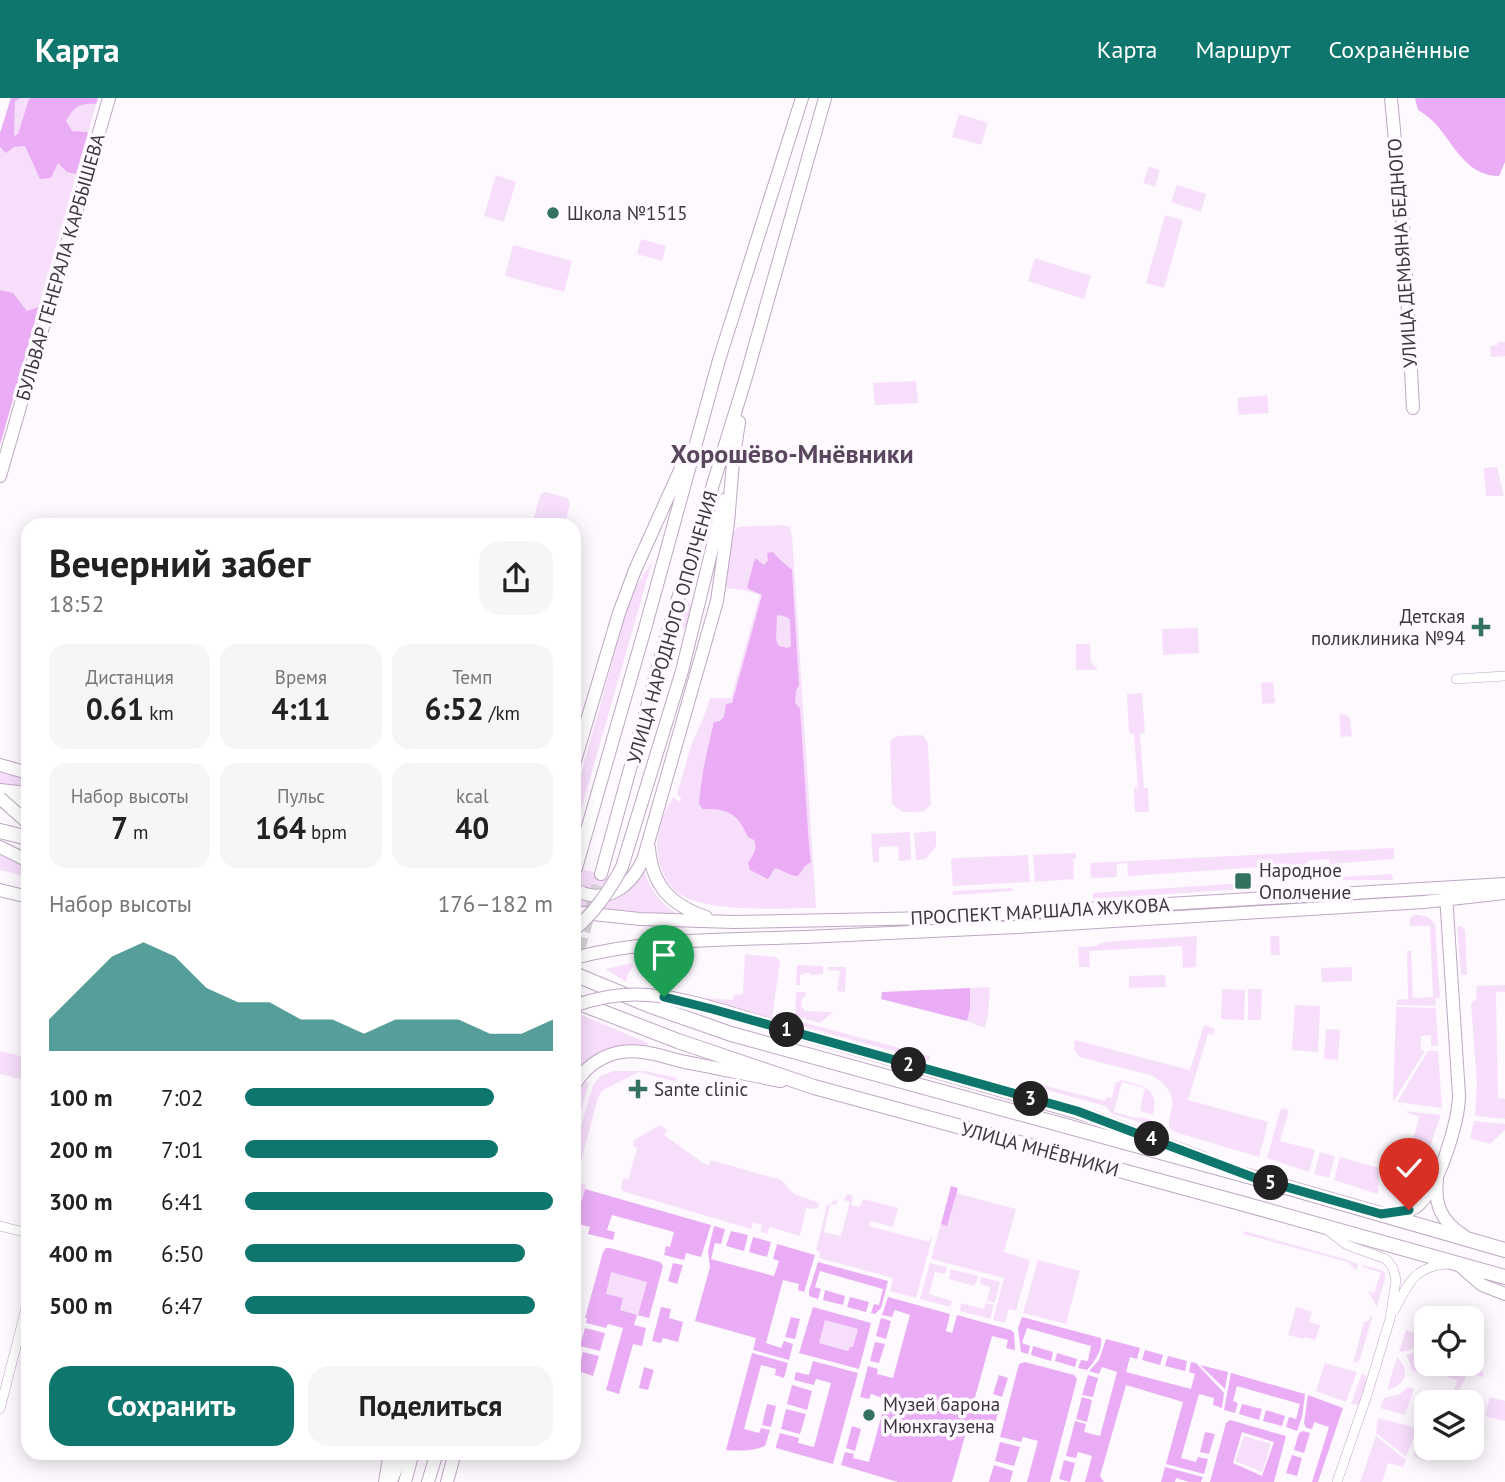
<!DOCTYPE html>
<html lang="ru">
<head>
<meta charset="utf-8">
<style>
  :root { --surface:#fff; --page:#f6f6f6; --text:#222; --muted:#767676; --accent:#0f766e }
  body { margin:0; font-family:"PT Sans",sans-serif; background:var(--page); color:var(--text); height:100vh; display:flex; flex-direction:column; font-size:26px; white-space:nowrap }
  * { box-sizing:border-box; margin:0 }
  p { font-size:23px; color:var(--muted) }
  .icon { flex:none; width:38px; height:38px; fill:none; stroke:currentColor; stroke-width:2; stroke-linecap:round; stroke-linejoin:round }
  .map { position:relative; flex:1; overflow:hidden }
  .sheet { position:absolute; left:21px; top:420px; width:560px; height:942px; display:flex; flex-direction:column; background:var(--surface); border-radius:21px; box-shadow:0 4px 18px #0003 }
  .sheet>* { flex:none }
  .tools { position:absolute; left:1414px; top:1208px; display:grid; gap:14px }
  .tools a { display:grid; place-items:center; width:70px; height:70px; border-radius:14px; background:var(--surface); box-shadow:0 4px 18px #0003; font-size:35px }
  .pin { position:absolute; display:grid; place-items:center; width:60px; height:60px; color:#fff; margin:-72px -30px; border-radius:50% 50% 50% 0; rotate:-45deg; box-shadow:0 0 7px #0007 }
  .pin .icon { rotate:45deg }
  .km { position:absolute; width:35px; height:35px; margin:-18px; border-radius:50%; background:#222; color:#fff; font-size:19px; line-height:35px; text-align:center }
  .round { display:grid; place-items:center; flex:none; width:74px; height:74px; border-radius:21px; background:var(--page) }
  .head { display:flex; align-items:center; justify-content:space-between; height:119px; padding:0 28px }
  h1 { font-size:38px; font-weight:600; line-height:52px }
  .stats { display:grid; grid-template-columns:repeat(3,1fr); gap:10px; height:119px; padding:7px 28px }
  .stats div { display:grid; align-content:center; border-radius:18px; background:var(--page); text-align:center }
  .stats b { font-size:30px; font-weight:600 }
  .stats small { font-size:19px; font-weight:400 }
  .stats p { font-size:19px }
  .chart { height:196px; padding:14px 28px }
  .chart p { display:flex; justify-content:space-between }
  .chart svg { width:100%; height:126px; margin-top:7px; fill:var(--accent); opacity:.7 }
  .primary-button { display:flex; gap:14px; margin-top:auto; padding:14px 28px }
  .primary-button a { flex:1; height:80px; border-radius:21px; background:var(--accent); color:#fff; font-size:28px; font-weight:600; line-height:80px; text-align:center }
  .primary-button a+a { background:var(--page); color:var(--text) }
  ul { padding:0 28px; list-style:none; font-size:23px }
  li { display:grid; grid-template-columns:112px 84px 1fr; align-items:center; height:52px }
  li i { height:18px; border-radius:9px; background:var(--accent) }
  header { display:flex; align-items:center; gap:42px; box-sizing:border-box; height:98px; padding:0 35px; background:var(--accent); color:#fff }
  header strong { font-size:33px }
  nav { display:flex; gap:38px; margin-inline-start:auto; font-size:24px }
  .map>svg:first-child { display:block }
</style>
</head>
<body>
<header>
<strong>Карта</strong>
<nav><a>Карта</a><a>Маршрут</a><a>Сохранённые</a></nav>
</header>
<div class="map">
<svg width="1505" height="1384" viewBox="0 0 1505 1384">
  <rect width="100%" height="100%" fill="#fef9ff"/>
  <path fill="#f7dffb" d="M11,0h87l-98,347v-312z
    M959,16l29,9 -7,22 -29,-8z
    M1149,68l11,4 -5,17 -12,-4z
    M496,77l20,7 -12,40 -20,-6z
    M1177,87l29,9 -5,18 -30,-10z
    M1165,117l18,5 -19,68 -18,-5z
    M641,141l25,7 -4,15 -25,-7z
    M513,147l59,16 -8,31 -59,-16z
    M1035,160l56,18 -7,23 -56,-18z
    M1498,244h7v14l-14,1 -1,-11 8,-1z
    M916,283l2,22 -43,2 -2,-22z
    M1267,297l2,18 -30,2 -2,-17z
    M1497,369l7,29h-18l-2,-28z
    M545,394l23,6 2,6 -5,21h-33l8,-30z
    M782,427l8,2 2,9 24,372c-37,0 -103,5 -135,-13 -17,-9 -24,-34 -24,-52 1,-10 5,-28 11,-37 1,-3 4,-5 5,-9l7,5 1,-4 -4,-4 15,-51 13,-29 5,-16h21l29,-103 -16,-5 -19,-2 8,-55 5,-6z
    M652,464l-78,273v-35l51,-185 11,-29z
    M685,500l6,7 -4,21 -10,6z
    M1198,530l1,25 -36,2 -1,-26z
    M1076,546h14l1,18 7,8h-22z
    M1273,584l2,21 -13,1 -1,-21z
    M1142,595l3,40 -5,1 4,54h4l1,24h-14l-1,-24h4l-4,-54 -5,-1 -2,-39z
    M1339,616l7,1 4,3 2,18 -11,1z
    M920,637l4,1 4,8 3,60 -7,7c-13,1 -24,4 -32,-8l-2,-63 7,-4z
    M0,674l28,8v9l-28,-4z
    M936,733v15l-10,13 -10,1 -2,-27z
    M910,734l1,28 -12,1 -1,-15 -19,1v15h-6l-2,-28z
    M1394,750v11l-64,5 -1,-5 -21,2 -1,3 -179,12 -1,-13 -10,1v13l-26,1 -1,-15z
    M1076,755v5l-3,1 1,20 -39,3 -2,-27z
    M0,756l28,14v9l-28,-7z
    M1028,757l2,27 -77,4 -2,-26 2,-2z
    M574,769l46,12 -23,14 -23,-9z
    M644,773c7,20 17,33 35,44l-105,-9v-8c31,11 54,1 70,-27z
    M1392,776l1,6h-50l-1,-3z
    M1244,785l1,6 -152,10v-6z
    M1012,790l1,3 -60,4v-4z
    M1415,817c9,0 16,2 20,10l5,73h-5l1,8 -40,-1 1,-5 11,-1 -1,-48h4l2,47 20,-1 -3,-71h-20v-8z
    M1461,828l4,4 2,45h-4l-2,-2 -4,-46z
    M1197,838l-1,31 -13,1 -1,-22 -93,5 1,16h-11l-1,-20 18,-1 7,-4z
    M1270,838h9l1,19h-9z
    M745,856l30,3 5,4 -8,58 -72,-21 33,2 1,-5 9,-1z
    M631,865l2,4 -5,7 -2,8 -21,-13z
    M797,867l26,1v8l-13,1v-2h-6l-1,2h-3v10h-4z
    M828,869h18l-1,25 -8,-1 3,-20 -12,-1z
    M1352,869v14l-30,1 -1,-14z
    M1165,877l1,12 -37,1v-12z
    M1505,887v7h-9l2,106 7,1v20l-30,-3 2,-33 -6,-79 6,-6 -1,-12z
    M990,889l-2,29 -3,12 -18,-7 3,-12v-21z
    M1222,891l23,1 -1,30 -23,-1z
    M1248,891h14l-1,31h-13z
    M796,894h9v5l-3,1 -1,10h3v3l29,1 -13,11 -25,-7z
    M1295,907l25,1 -2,46 -26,-2z
    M1396,909l40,1 2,38h-7v-11l-10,1v14l4,1 -32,51z
    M574,914l74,31 -1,2c-33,0 -51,3 -73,30z
    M794,922l136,36 -1,5 -135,-37z
    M1204,927l11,4 -2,6 -5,-1 -20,66 80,22 -9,35 -81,-24 -8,-4c-3,-9 1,-14 2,-23 3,-14 -10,-25 -22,-31l-71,-18 -5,-8 1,-9 115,30z
    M1326,931l14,1 -2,30 -14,-1z
    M0,953l28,7 -4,22 -24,-6z
    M1428,953h10l4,57 -45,-6z
    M614,973h31l32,7 -1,4 -37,-10 -36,18 -5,8 -20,74 -4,3v-24l19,-66 7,-9z
    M1121,982c22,6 39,7 32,35l-11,-3 -2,-4 5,-20 -23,-6 -8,30 22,6 4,-1 12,3 -2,5 -38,-11 -7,-8 -79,-22 1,-3 78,20 2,-4 5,1 3,-15z
    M585,984l4,1 -15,51v-32z
    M1281,1010l8,2 -9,31 35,9 -6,22 -42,-14z
    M1404,1013l37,4 -26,76 -6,5 -21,-5 5,-20 11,3 15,-57z
    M1474,1023l31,3v6l-15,14 -20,-6z
    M660,1027l7,5 -3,5 39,28 6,2 2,-5 70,20 13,14 23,8 2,4 -2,3 -11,-1 -6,28 -30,-9 -3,7 -7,-3 2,-6 -9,-3 -2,7 -129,-38 -1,-4 2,-8 6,-1 8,-30 -4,-2 1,-6z
    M1320,1054l15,4 -6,22 -15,-4z
    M1340,1059l39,11 -1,26 -44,-14z
    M574,1082l12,5 -12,42z
    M956,1095l60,16 -12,43 26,8 -14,51 -7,-2 -4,14 -12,-3 11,-42 -73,-19 10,-35 6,1z
    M847,1096l6,2 -2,9 9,2 3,-8 35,9 -5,19 -23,-6 -1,5 60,16 2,-5 1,1 -16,60 -26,-7 3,-13 -74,-20 1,-6 -4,-2 11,-45 11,-6 -2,6 -6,-1 -6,28 17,4 9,-34 -6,-2z
    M1244,1133l100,28 14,5 -2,6 -8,-8 -105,-28z
    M1038,1162l42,11 -14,53 -43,-11z
    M930,1165l17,4 -2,7 -10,-2 -6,22 23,7 -2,6 -30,-8z
    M1363,1167l18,5 4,3v6l-8,28 -9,-16 6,2 7,-20 -19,-6z
    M951,1171l27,7 -2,7h-1l-1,3 -25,-7z
    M611,1174l36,9 -9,34 -18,-5 -15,-16z
    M981,1179l19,5 -5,21 -8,-2 3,-14 -10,-3z
    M961,1205l23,6 2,-6 8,2 -4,14 -30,-8z
    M1296,1209l16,5 -3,10 11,3 -5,15 -10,-3 -1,2 -16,-4z
    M1370,1217l2,3 -12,41 -3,3 -4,1 11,-41 5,-2z
    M825,1221l34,10 -6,19 -4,3 -31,-8z
    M1406,1232l20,7v6l-19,8 -8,1z
    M1421,1251l4,2 -6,22 -7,-3 -3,-9 -3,-5z
    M1472,1253l3,1 9,25 -16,-4 -15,29h-2l6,-22 -10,-3 4,-14h11l-1,4 9,2 3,-10z
    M1397,1259c14,14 9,29 -10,33z
    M1325,1265l32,9 -11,30 -30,-11z
    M1362,1275l4,3 1,5 -7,21 -2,3 -7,-1z
    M1408,1289l6,2 -9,26 -25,-7 4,-10 16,-4z
    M1490,1299l15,4v20l-20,-5z
    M1378,1320l39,10 -11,29 -30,-24z
    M1422,1334l4,1v14h4l-5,14 -12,-5z
    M1244,1338l27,8 -9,28 -27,-11z
    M1376,1338l30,24 -3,7 -15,-4 -6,19h-22z"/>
  <path fill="#eaadf5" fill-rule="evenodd" d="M11,0h10l-6,3 -1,35 4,-2 11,-35 2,-1h67l-2,6c-17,-1 -22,3 -30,17l6,10 16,1 -12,42 -9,-2 -9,-9 -7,15 -11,1 -15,-33 -11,1 -8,6 -6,-6v-14z
    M1415,0h90v64l-6,14c-28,0 -41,-23 -56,-43 -7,-10 -15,-17 -25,-23z
    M0,192l13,3 14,18 12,-4 -39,138z
    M773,454l4,5 15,13 7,115 -3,6 -1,12 5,5 9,138 2,16 -6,4 -7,10c-9,0 -15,-6 -23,-8l-7,11 -18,-9 -2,-7c5,-8 10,-14 6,-23l-6,-3c-10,-23 -20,-29 -45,-28l-4,-5c2,-27 8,-54 15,-82l6,-1 4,-4 2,-13 6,-1 30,-108 -15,-7 8,-30 9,7 4,-5 -1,-7zM777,517l7,1 6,3 1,27 -3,2 -9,-2 -3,-6z
    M970,890v21l-3,12 -86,-22 1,-7z
    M951,1088l7,2 -11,38 -6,-2z
    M585,1091l126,36 -10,32 -15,-4 -2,7 -20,-5 2,-9 4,1 4,-15 -62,-17 -5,15 8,2 -2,8 -25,-6 2,-7 -15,-4z
    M714,1128l11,3 -4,15 -6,-1 -4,16 63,17 5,-15 -6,-2 4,-15 38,11 -11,37 -6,-2 1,-6 -16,-4 -17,63 15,5 3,-7 9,3 -4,16 -36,-10 3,-12 -61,-17 15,-54 -2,-16z
    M731,1133l17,4 -4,16 -18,-5z
    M753,1139l18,5 -4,15 -18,-5z
    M606,1150h4l50,14 3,4 -14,52 -12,-3 -3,10 12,3 -4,18 -9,-2 -14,50 -13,-4 17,-62 -15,-4 -2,4 -20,-5 1,-5h-2l18,-66zM611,1174l36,10 -9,33 -18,-5 3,-12 -17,-4z
    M818,1164l70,19 -7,27 -6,6 -4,-1 3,-9 5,1 4,-16 -63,-18 -5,16 6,2 -3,10 -9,-3v-5z
    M673,1165l10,2 -6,19 -9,-3z
    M825,1192l20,6 -2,9 -20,-5z
    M850,1199l19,5 -3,10 -19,-5z
    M888,1199l62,17 -4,17 6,2 5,-18 54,15 3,3 1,17 -9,-2 2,-8 -16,-4 -18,65 16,5 2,-7 9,2 -9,34 -9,-2 2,-7 -16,-4 -17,60h-54l-57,-17 4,-13 9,2 -1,4 16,4 17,-63 -15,-5 -2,5 -9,-2 8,-31 10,3 -1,5 16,4 17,-63 -15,-5 -3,7 -10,-2z
    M661,1209l10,2 -2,9 14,4 -5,20 -15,-4 -2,5 -9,-2z
    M813,1209l58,16 -12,46 -60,-16zM825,1222l33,9 -5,18h-3l-2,4 -29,-8z
    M791,1219l9,2 -5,20 -10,-2z
    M1022,1219l79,21c2,12 -6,23 -14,32l-9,-2 3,-8 7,1 3,-15 -64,-18 -5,15 8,3 -2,8 -7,-2 -3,-24z
    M881,1220l10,3 -5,18 -10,-3z
    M585,1230l20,5 -5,18 -20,-5z
    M1106,1241l34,9 -3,11 -7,-2 -4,15 65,17 4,-15 -6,-2 2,-10 5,1 28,30 -2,15 -9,-3 1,-7 -15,-4 -18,64 15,4 2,-5 10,2 -4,15 -38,-10 17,-62 -57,-17 -26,91 4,6h-19l7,-26 -14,-4 -2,6 -10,-2 9,-35 11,3 -2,8 16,4 17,-64 -15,-5 -3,7 -10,-3 10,-11z
    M875,1244l10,2 -6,19 -9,-2z
    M1033,1248l20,6 -2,9 -20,-6z
    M1145,1252l18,5 -3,10 -18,-5z
    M583,1254l16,4 -6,20 -15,-5z
    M752,1255l36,10 -4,15 -9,-3 1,-6 -15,-4 -17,64 15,4 2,-5 9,2 -5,16c-12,5 -26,5 -39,4z
    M1057,1255l20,6 -2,8 -20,-6z
    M1168,1258l19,5 -2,10 -20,-5z
    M813,1263l45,12 -25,91 -57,-16v-2l4,-13 19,5 -1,5 16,4 17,-64 -15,-4 -2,6 -20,-5 2,-8 13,3z
    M1025,1264l49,13 3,4 -27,103h-23l11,-41 -15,-4 -2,5 -21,-5 19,-73z
    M1200,1267l28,7 -3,17z
    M644,1269l10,3 -6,20 -9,-2z
    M1231,1275l74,21 -3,23 -5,14 -11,-4 3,-10 7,2 4,-15 -63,-18 -4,15 5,2 -3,10 -11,-3z
    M999,1277l9,3 -6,19 -9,-3z
    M1088,1277l10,3 -5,19 -11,-2z
    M792,1287l20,6 -5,19 -20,-6z
    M1308,1297l35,13 -25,74h-6l17,-55 -15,-5 -2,7 -6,-1 -2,-5z
    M1082,1299l10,3 -5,22 -11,-3z
    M767,1306l9,2 -5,21 -9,-2z
    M1242,1306l20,5 -3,11 -20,-6z
    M786,1311l20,5 -6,20 -19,-5z
    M1266,1312l19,6 -3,10 -19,-5z
    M1230,1322l56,16 -12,46h-64l16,-59zM1242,1334l32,10 -12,34 -29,-13z
    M852,1328l9,3 -6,22 -9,-3z
    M1303,1333l7,2 -6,20 -10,-3 5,-17z
    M1205,1334l10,2 -6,20 -9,-2z
    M1000,1344l20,5 -6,19 -19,-5z
    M1292,1357l10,3 -5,18 -11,-3z
    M1064,1362l11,3 -5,19 -11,-3z
    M994,1367l19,6 -3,11h-21z
    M1165,1369l38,10 -2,5h-12l-13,-4 -1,4h-14z"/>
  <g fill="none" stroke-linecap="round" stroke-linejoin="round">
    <path stroke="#d8d2d9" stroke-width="12" stroke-dasharray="12 6" stroke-linecap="butt" d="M574,868l27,-92"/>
    <defs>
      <path id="street" d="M1456,581l49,-3
        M0,1128l28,7
        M1326,1131l21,16 39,14 7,9 3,12 -6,39 -23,76 -30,87
        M1394,1213c14,-26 19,-45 54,-47
        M0,1311l28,-109"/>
      <path id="secondary" d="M1391,0l13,139 9,171
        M0,378l109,-378
        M682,573l42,-171
        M574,666l45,-151 16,-43 51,-113
        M0,667l28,8
        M0,692l28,3
        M0,749l28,14
        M649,750c3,38 22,57 57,69
        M576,770l70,-243 73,-265 83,-262
        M601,776l67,-243 78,-254 79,-279
        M574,791c32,18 58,-3 70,-32l73,-256 11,-78 5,-61 6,-40
        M0,792l28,7
        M574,814l66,7 94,3 199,-4 572,-34
        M805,839l212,-10 407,-25 81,-9
        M574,988c9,-16 24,-28 42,-33 23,-6 47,4 69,9 32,6 64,13 96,19
        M985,988l108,31 110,41
        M1437,1082c-3,25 5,42 26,55
        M1384,1116c11,0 23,-1 32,-7 22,-16 43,-86 43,-112l-13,-200
        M1459,1167l23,20 23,9
        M385,1384l5,-30
        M391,1384l11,-30
        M405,1384l8,-30
        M428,1384l9,-30
        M447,1384l8,-30"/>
      <path id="primary" d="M0,702l28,7
        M0,733l28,7
        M574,876l77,32 80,28 524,144 250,72
        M574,903l104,40 136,46 430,117 261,73"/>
    </defs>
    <use href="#street" stroke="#bea7c3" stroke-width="10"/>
    <use href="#secondary" stroke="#bea7c3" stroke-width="14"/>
    <use href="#primary" stroke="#bea7c3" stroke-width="16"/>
    <use href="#street" stroke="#fff" stroke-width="9"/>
    <use href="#secondary" stroke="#fff" stroke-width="12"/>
    <use href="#primary" stroke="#fff" stroke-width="14"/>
    <defs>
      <path id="secondary-bridge" d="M0,700l28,25
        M574,832c21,-18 35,-38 48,-63l60,-196
        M574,860c75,-20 154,-18 231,-21
        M574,908c24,-9 48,-13 74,-11 42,3 84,19 125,31 70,20 141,40 212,60"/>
    </defs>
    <use href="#secondary-bridge" stroke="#bea7c3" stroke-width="14" stroke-linecap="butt"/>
    <use href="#secondary-bridge" stroke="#fff" stroke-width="12"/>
  </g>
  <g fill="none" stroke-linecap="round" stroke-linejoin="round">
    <defs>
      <path id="route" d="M664,899l48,12 365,102 178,67 126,36 28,-4"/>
    </defs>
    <use href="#route" stroke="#fff" stroke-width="14"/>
    <use href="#route" stroke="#0f766e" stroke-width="9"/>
  </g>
  <g fill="#33725f" stroke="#fef9ff" stroke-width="2.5">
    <circle cx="553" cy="115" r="7"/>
    <path d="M1477.5 518.5h7v7h7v7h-7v7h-7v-7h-7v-7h7z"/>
    <rect x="1234" y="774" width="18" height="18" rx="3.5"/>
    <path d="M634.5 980.5h7v7h7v7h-7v7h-7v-7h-7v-7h7z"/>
    <circle cx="869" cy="1317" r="7"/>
  </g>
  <g text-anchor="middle" stroke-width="7" stroke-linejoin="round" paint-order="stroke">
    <g font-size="19" fill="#3e3540" stroke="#fef9ff" text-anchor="start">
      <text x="567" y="122">Школа №1515</text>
      <text x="1465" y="525" text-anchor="end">Детская<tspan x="1465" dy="22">поликлиника №94</tspan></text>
      <text x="1259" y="779">Народное<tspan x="1259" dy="22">Ополчение</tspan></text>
      <text x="654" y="998">Sante clinic</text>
      <text x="883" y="1313">Музей барона<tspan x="883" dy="22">Мюнхгаузена</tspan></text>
    </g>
    <g font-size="19" fill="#3e3540" stroke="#fef9ff">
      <text transform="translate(1402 155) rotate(-94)" y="7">УЛИЦА ДЕМЬЯНА БЕДНОГО</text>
      <text transform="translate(60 169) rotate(-74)" y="7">БУЛЬВАР ГЕНЕРАЛА КАРБЫШЕВА</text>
      <text transform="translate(672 529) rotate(-74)" y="7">УЛИЦА НАРОДНОГО ОПОЛЧЕНИЯ</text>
      <text transform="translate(1040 813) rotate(-3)" y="7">ПРОСПЕКТ МАРШАЛА ЖУКОВА</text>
      <text transform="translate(1040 1051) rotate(15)" y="7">УЛИЦА МНЁВНИКИ</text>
    </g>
    <g font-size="26" font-weight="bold" fill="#5a465e" stroke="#fef9ff">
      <text x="792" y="365">Хорошёво-Мнёвники</text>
    </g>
  </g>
</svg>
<div class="tools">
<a><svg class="icon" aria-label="locate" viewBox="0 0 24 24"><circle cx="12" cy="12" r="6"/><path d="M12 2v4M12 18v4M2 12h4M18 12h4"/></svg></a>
<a><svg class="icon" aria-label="layers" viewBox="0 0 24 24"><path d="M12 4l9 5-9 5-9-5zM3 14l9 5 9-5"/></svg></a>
</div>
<div class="pin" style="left:664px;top:899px;background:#1e9e55"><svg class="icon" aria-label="arrive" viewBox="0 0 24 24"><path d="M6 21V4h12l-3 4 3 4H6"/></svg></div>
<div class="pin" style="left:1409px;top:1112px;background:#d93025"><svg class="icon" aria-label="check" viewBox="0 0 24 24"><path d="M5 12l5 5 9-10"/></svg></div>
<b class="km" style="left:787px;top:932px">1</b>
<b class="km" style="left:909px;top:967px">2</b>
<b class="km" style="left:1031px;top:1001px">3</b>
<b class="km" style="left:1152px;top:1041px">4</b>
<b class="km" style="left:1271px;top:1085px">5</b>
<section class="sheet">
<div class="head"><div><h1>Вечерний забег</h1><p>18:52</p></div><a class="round"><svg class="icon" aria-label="share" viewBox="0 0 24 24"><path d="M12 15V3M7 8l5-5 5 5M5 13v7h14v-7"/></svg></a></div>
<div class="stats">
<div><p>Дистанция</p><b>0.61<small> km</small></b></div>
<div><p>Время</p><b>4:11</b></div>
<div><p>Темп</p><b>6:52<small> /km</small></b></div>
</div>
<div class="stats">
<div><p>Набор высоты</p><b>7<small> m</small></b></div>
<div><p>Пульс</p><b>164<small> bpm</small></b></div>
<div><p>kcal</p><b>40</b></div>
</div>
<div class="chart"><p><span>Набор высоты</span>176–182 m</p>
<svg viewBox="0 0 160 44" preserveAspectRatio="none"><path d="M0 44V33L10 22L20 11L30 6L40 11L50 22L60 27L70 27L80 33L90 33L100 38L110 33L120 33L130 33L140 38L150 38L160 33V44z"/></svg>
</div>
<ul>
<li><b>100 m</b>7:02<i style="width:81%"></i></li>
<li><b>200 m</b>7:01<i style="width:82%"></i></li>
<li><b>300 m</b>6:41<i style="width:100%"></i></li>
<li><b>400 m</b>6:50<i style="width:91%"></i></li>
<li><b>500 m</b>6:47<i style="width:94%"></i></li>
</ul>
<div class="primary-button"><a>Сохранить</a><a>Поделиться</a></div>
</section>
</div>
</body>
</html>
